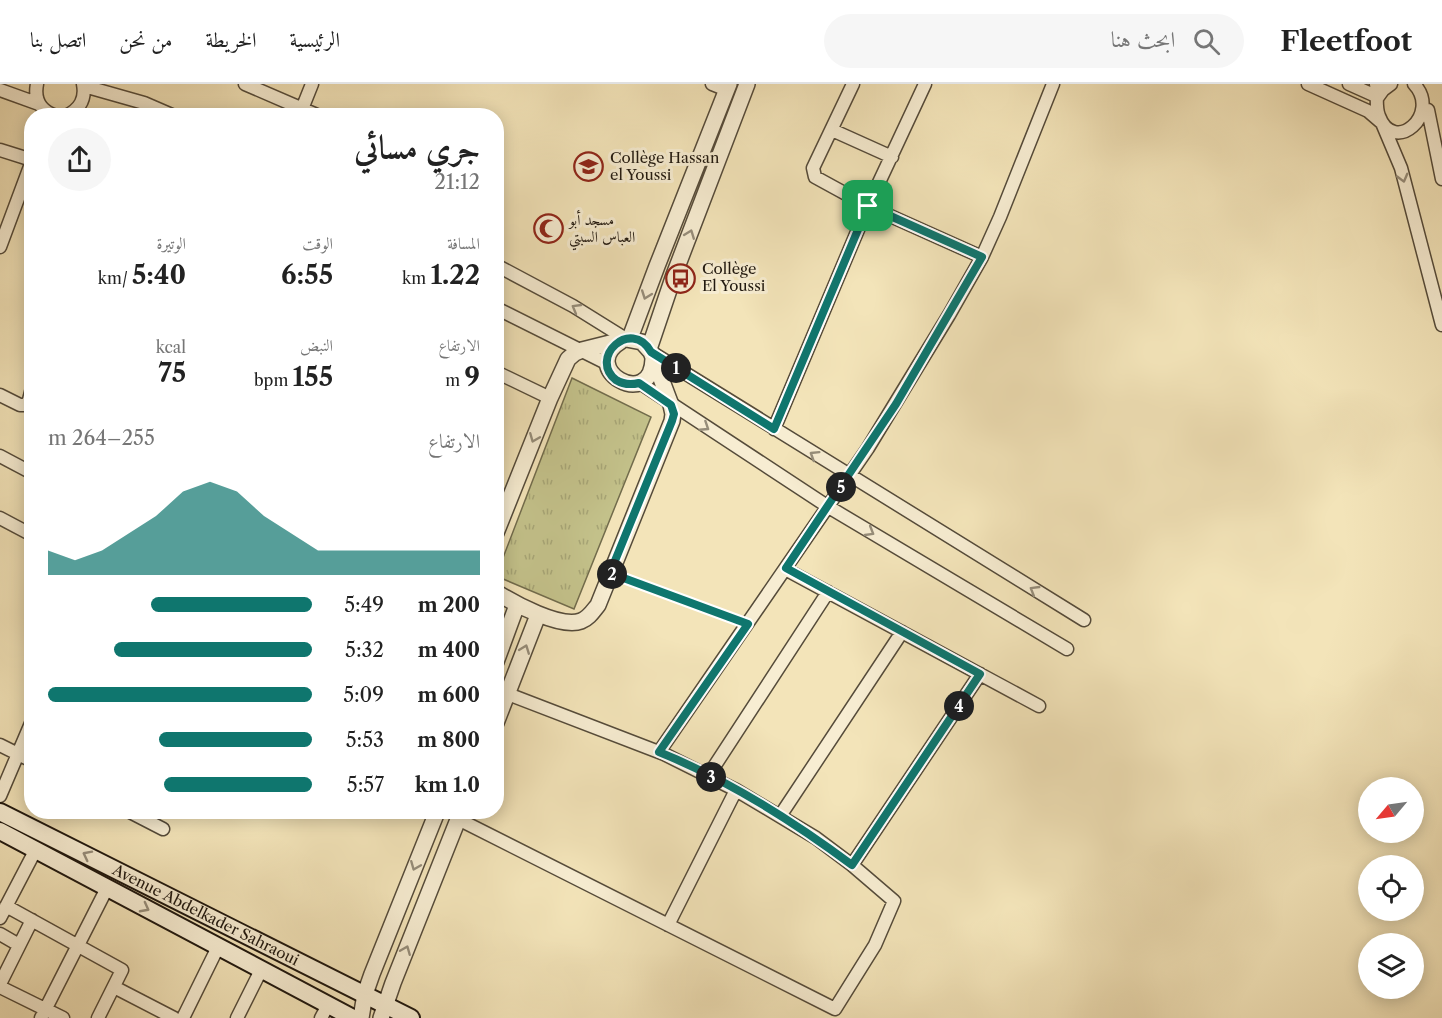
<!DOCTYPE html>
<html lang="ar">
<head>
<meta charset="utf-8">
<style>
  :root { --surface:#fff; --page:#f6f6f6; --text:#222; --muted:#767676; --line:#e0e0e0; --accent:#0f766e }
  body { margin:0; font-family:"Libre Caslon Text",Amiri,serif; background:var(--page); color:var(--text); direction:rtl; height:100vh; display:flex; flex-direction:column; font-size:22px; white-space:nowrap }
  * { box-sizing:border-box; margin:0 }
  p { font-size:20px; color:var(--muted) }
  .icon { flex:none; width:33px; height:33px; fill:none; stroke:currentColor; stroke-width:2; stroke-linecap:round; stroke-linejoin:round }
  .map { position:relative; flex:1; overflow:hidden; direction:ltr }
  .side { position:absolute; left:24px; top:24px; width:480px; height:711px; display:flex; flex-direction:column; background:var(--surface); border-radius:24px; box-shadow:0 3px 15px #0003; direction:rtl }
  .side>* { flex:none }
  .needle { width:39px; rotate:241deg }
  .tools { position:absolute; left:1358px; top:693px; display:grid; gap:12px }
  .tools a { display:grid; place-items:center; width:66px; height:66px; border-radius:50%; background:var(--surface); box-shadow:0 3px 15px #0003; font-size:30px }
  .pin { position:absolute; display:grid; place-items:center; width:51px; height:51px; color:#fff; margin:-26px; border-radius:12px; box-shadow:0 3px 9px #0006 }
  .km { position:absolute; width:30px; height:30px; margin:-15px; border-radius:50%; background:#222; color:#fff; font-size:16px; line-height:30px; text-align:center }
  .round { display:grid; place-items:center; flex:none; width:63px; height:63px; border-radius:32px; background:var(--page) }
  .overview { display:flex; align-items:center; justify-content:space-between; height:102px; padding:0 24px }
  h1 { font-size:33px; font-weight:700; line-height:45px }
  .metrics { display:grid; grid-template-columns:repeat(3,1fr); gap:9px; height:102px; padding:6px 24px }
  .metrics div { display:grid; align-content:center }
  .metrics b { font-size:26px; font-weight:700 }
  .metrics small { font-size:16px; font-weight:400 }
  .metrics p { font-size:16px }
  .chart { height:168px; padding:12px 24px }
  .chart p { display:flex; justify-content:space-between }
  .chart svg { width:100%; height:108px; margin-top:6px; fill:var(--accent); opacity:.7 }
  ul { padding:0 24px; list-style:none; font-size:20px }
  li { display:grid; grid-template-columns:96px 72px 1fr; align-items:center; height:45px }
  li i { height:15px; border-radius:8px; background:var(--accent) }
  header { display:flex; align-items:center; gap:36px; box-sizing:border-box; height:84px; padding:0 30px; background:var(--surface); border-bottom:2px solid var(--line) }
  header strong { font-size:28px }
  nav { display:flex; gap:33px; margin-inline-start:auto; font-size:21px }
  .search { width:420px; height:54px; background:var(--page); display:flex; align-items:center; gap:15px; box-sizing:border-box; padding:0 21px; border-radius:33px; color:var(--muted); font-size:22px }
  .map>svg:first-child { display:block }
</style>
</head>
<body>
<header>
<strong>Fleetfoot</strong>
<div class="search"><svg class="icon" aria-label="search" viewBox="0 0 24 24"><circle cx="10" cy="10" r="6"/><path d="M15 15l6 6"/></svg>ابحث هنا</div>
<nav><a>الرئيسية</a><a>الخريطة</a><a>من نحن</a><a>اتصل بنا</a></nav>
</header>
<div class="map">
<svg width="1442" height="934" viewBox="0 0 1442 934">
  <defs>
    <pattern id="grass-tufts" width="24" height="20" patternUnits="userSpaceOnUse" patternTransform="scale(1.5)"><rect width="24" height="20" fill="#c3c18a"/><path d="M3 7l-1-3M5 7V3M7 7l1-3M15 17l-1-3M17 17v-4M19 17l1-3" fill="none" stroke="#a7a576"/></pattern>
  </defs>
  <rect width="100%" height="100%" fill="#f3e4b9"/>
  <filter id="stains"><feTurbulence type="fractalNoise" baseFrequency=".00333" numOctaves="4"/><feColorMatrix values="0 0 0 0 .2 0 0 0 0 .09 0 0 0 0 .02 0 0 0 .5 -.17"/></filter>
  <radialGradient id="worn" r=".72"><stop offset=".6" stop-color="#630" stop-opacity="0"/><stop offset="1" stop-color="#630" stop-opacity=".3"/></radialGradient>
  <path fill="url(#grass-tufts)" stroke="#726c4c" stroke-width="1.5" d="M572,294l79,39 -77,192 -78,-33z"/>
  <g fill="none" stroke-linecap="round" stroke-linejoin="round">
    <defs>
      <path id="minor" d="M37,0c-3,15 3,27 19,32
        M245,0l74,32
        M712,0l15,6
        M853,0l-40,84 2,9 53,29 114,51
        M1308,0l60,27 14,12 19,45 41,157
        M1349,0l29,13
        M1376,0c2,11 -1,23 3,32 15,40 63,-2 35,-32
        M84,2l60,17 30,13
        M0,6l39,14
        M1378,13l5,-7 8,-6
        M1428,26l14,69
        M300,30l12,-30
        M66,32c14,-7 20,-17 17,-32
        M832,46l60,27
        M0,66l32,10
        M0,163l32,-86
        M496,181l77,41 53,33
        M496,224l112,56
        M651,268l433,268
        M496,288l54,26
        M640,299l187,123 240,143
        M0,311l20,10h6l3,-5 3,-12
        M774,345l94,-223 57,-122
        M0,372l32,17
        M0,434l32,17
        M785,485l254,137
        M0,661l32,16
        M659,668l209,-304 81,-133 33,-58 18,-40 53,-133
        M708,692l120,-184
        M0,712l32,-75
        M130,728l33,17
        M780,732l122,-184
        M458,735l377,190 40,-64 19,-44 -42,-36 -36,-27 -80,-48 -72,-36 -156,-60
        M852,781l128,-191
        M6,822l116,64 -24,48
        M0,834l35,-67
        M668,841l68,-135
        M0,850l19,11
        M0,900l32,-64
        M0,903l63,31
        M114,903l60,31
        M41,934l66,-130
        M183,934l35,-71
        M237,934l24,-48
        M321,934l7,-13"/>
      <path id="tertiary" d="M630,254l27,-72 72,-182
        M621,257c-44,27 30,71 32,18
        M649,265l25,-74 73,-191
        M496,449l54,-135 18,-39 7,-6 7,-3 44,-11 16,3 9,10 20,53 2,9 -1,7 -74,184c-5,6 -9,13 -17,16 -20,8 -68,-18 -85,-29
        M496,578l21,-57
        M496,639l42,-108
        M361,934l4,-24 7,-20 65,-162
        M381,934l12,-35 68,-171"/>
      <g id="secondary">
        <path id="s1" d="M0,728l411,206"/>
        <path d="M0,747l353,187"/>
      </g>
    </defs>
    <use href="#minor" stroke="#554b3a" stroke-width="15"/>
    <use href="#tertiary" stroke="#554b3a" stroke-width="18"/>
    <use href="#secondary" stroke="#20180f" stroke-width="20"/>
    <path stroke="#20180f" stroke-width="2" stroke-dasharray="4.5 3" stroke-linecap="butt" d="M624,494l113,42"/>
    <use href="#minor" stroke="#f7edd2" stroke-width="12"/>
    <use href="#tertiary" stroke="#f7edd2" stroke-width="15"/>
    <use href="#secondary" stroke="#f7edd2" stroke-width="16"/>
  </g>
  <defs><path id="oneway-chevron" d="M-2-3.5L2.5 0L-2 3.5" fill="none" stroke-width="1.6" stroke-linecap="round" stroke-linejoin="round" transform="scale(1.5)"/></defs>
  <g stroke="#968d7a">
    <use href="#oneway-chevron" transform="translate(1403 94) rotate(75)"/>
    <use href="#oneway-chevron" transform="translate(690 150) rotate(-69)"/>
    <use href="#oneway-chevron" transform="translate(646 211) rotate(110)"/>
    <use href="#oneway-chevron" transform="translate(576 224) rotate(-150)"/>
    <use href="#oneway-chevron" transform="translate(705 343) rotate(33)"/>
    <use href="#oneway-chevron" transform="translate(534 354) rotate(112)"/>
    <use href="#oneway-chevron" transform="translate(814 371) rotate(-148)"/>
    <use href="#oneway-chevron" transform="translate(870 448) rotate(31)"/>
    <use href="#oneway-chevron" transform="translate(1034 506) rotate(-149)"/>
    <use href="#oneway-chevron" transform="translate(525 565) rotate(-69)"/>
    <use href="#oneway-chevron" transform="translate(87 771) rotate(-153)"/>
    <use href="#oneway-chevron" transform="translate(415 782) rotate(112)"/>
    <use href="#oneway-chevron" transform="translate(145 824) rotate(28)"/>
    <use href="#oneway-chevron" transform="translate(406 866) rotate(-68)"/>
  </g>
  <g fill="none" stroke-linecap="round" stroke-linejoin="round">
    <defs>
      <path id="route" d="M868,122l114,51 -86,147 -110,164 194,106 -128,191c-59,-44 -124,-85 -193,-113l89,-128 -138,-51 62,-152 2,-7 -3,-9 -32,-22c-8,2 -15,2 -23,-3 -28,-22 15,-63 35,-28l123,77z"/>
    </defs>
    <use href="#route" stroke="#fff" stroke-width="12"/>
    <use href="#route" stroke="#0f766e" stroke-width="8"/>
  </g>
  <defs>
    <symbol id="school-ring" viewBox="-11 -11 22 22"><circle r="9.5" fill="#f7edd2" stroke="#8f2418" stroke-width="1.5"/><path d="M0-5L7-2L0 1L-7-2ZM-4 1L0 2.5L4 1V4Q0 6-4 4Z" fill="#8f2418"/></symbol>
    <symbol id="mosque-ring" viewBox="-11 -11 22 22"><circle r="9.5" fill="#f7edd2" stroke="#8f2418" stroke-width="1.5"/><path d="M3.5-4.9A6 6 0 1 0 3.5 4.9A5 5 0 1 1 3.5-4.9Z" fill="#8f2418"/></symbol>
    <symbol id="bus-ring" viewBox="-11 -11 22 22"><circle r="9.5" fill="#f7edd2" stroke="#8f2418" stroke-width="1.5"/><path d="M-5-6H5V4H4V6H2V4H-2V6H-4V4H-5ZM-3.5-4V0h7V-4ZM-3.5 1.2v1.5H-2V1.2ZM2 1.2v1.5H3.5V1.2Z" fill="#8f2418"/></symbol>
  </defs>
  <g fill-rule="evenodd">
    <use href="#school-ring" x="572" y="66" width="33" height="33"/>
    <use href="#mosque-ring" x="532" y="128" width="33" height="33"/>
    <use href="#bus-ring" x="664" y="178" width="33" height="33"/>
  </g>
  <g text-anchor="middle" stroke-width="6" stroke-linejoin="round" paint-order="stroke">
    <g font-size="15" fill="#20180f" stroke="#f7edd2" text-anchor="start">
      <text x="610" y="79">Collège Hassan<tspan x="610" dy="17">el Youssi</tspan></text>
      <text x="569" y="141">مسجد أبو<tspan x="569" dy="17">العباس السبتي</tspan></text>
      <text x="702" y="190">Collège<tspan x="702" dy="17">El Youssi</tspan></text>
    </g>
    <g font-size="15" fill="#20180f" stroke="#f7edd2">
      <text dy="5" stroke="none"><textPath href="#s1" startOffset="230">Avenue Abdelkader Sahraoui</textPath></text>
    </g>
  </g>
  <rect width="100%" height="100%" filter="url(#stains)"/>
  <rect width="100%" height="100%" fill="url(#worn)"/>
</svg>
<div class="tools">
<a><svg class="needle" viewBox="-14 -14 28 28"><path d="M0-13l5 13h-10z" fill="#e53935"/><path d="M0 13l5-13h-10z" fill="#767676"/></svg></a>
<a><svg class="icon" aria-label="locate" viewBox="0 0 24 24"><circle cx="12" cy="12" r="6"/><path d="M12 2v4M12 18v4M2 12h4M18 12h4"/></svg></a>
<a><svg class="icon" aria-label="layers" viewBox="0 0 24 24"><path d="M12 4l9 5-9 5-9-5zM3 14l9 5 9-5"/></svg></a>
</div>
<div class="pin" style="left:868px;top:122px;background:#1e9e55"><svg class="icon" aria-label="arrive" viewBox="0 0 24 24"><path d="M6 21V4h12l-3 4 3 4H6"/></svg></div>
<b class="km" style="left:676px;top:284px">1</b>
<b class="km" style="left:612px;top:490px">2</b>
<b class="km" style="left:711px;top:693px">3</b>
<b class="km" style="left:959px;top:622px">4</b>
<b class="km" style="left:841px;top:403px">5</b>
<section class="side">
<div class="overview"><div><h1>جري مسائي</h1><p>21:12</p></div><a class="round"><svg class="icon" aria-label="share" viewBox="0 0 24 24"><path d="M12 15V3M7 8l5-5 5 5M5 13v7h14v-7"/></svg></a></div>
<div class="metrics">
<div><p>المسافة</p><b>1.22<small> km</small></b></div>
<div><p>الوقت</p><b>6:55</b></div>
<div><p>الوتيرة</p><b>5:40<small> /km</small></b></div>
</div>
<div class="metrics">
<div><p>الارتفاع</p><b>9<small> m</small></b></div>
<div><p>النبض</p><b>155<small> bpm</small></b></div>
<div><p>kcal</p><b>75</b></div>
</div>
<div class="chart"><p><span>الارتفاع</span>255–264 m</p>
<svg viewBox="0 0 160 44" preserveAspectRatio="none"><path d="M0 44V34L10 38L20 34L30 27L40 20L50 10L60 6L70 10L80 20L90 27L100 34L110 34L120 34L130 34L140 34L150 34L160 34V44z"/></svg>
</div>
<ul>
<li><b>200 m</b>5:49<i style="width:61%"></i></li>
<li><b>400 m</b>5:32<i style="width:75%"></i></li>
<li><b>600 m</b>5:09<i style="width:100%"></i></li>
<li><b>800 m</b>5:53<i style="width:58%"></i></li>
<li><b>1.0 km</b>5:57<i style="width:56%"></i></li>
</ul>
</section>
</div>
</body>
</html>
